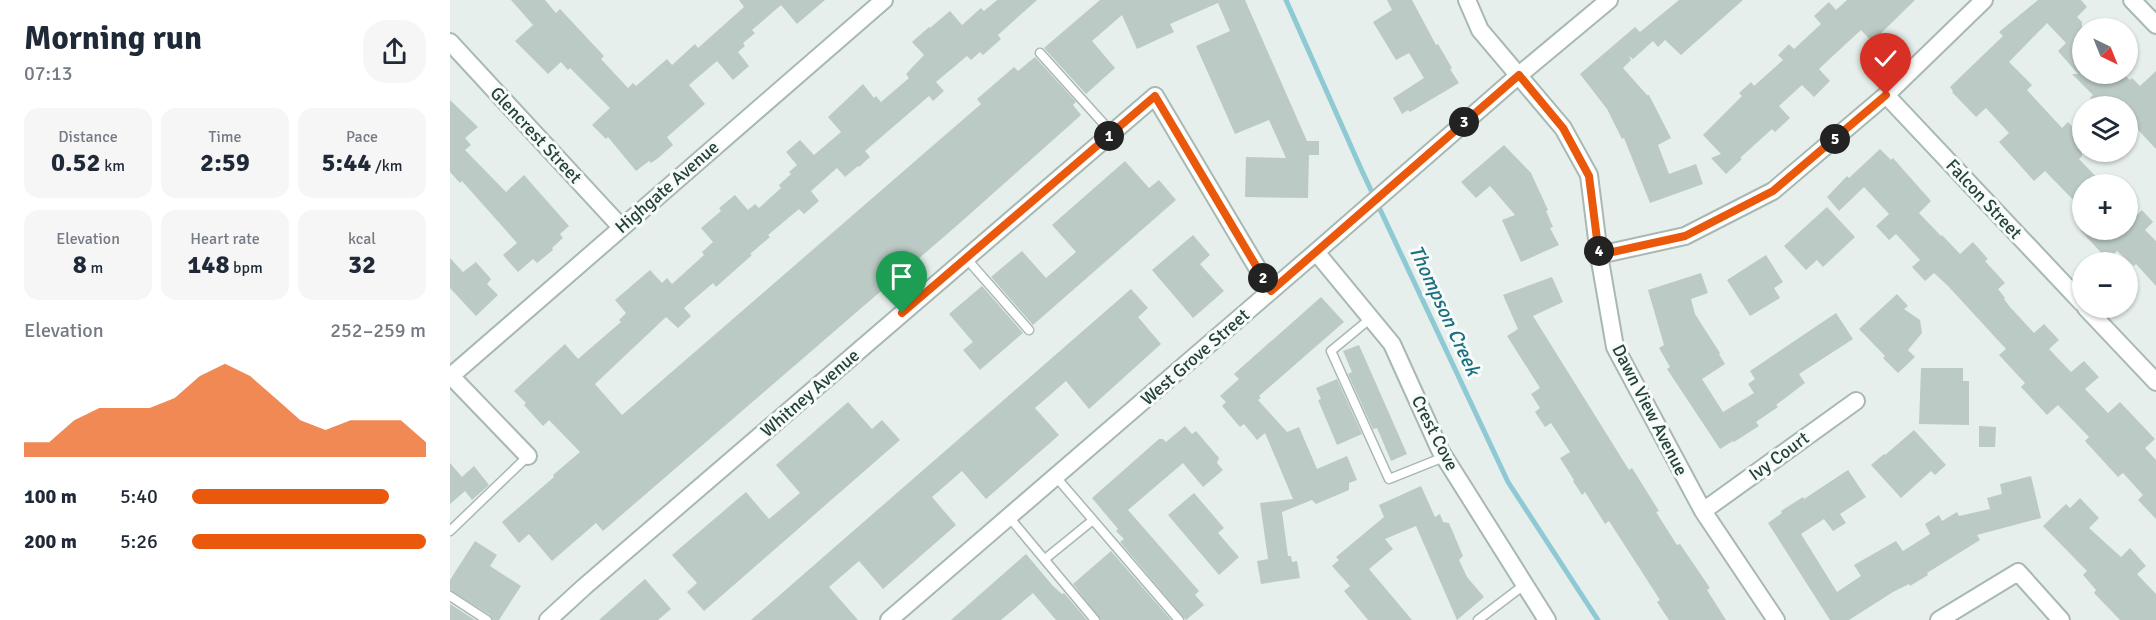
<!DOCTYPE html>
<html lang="en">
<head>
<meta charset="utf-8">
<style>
  :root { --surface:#fff; --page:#f6f6f7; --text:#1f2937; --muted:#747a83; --accent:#ea580c }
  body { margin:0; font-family:Signika,sans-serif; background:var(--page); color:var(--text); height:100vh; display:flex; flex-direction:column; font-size:22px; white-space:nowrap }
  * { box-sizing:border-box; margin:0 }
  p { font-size:20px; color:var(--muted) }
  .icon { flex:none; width:33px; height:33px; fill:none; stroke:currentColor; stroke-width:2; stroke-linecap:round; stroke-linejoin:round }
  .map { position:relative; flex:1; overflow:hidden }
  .drawer { display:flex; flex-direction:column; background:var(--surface); width:450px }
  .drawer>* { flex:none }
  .needle { width:39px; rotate:137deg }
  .tools { position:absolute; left:1622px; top:18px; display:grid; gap:12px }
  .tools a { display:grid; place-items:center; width:66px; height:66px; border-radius:50%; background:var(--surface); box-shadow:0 2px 4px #0004; font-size:30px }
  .pin { position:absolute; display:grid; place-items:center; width:51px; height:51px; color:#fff; margin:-62px -26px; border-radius:50% 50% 50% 0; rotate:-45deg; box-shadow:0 0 6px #0007 }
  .pin .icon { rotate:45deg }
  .km { position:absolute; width:30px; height:30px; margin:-15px; border-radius:50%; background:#222; color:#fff; font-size:16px; line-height:30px; text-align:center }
  .round { display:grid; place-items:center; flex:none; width:63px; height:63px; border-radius:24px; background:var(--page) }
  .head { display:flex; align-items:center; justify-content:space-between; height:102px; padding:0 24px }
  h1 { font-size:33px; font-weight:700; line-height:45px }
  .metrics { display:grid; grid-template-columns:repeat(3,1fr); gap:9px; height:102px; padding:6px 24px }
  .metrics div { display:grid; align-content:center; border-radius:15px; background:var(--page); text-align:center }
  .metrics b { font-size:26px; font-weight:700 }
  .metrics small { font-size:16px; font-weight:400 }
  .metrics p { font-size:16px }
  .chart { height:168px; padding:12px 24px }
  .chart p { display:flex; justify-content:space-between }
  .chart svg { width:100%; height:108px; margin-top:6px; fill:var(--accent); opacity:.7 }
  ul { padding:0 24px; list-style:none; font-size:20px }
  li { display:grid; grid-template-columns:96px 72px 1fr; align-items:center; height:45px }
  li i { height:15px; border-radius:8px; background:var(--accent) }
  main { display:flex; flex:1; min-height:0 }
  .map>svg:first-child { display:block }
</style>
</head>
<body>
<main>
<section class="drawer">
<div class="head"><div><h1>Morning run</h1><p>07:13</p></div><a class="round"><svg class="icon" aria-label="share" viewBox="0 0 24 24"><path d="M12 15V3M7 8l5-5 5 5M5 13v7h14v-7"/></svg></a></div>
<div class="metrics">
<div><p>Distance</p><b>0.52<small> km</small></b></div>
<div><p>Time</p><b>2:59</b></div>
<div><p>Pace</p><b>5:44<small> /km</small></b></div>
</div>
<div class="metrics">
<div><p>Elevation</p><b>8<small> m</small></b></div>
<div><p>Heart rate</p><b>148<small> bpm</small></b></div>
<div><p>kcal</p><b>32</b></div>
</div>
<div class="chart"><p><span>Elevation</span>252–259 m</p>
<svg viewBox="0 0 160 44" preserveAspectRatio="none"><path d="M0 44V38L10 38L20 29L30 24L40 24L50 24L60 20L70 11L80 6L90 11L100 20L110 29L120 33L130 29L140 29L150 29L160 38V44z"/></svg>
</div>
<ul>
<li><b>100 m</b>5:40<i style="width:84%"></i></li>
<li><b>200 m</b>5:26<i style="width:100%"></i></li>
</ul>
</section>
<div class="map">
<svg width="1706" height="620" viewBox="0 0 1706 620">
  <rect width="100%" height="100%" fill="#e6efeb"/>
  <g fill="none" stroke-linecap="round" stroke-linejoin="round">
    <path stroke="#8ec9d4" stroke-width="5" d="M836,0l76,171 146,311 90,138"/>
  </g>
  <path fill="#bbcac4" d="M61,0h34l11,13 4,-4 44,47 -3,3 27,29 5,-5 3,3 31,-27 5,6 23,-21 3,4 46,-41 -5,-7h86l-28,24 -16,-19 -29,25 3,3 -12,10 2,3 -7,6 11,14 -16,14 -16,-19 -28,24 16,19 -38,33 6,8 -16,14 -6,4 -2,-2 -13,10 -28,-34 -2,2 -14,-14 18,-17 -40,-40 -2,2 -7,-8 -13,12 -33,-33 18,-16z
    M547,0h40l-39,35 3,4 -18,16 -3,-3 -9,8 -4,-4 -31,26 8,9 -11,10 -4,-5 -64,55 5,6 -11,10 -1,-1 -13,11 -8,-9 -26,23 8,10 -15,13 -5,-5 -31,26 2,2 -20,17 2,1 -36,32 -3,-4 -29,25 7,8 -13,12 -12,-11 -71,67 27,31 359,-311 -4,-5 37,-32 4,4 17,-14 41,45 -3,3 8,10 -120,107 -358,309 -7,-8 -44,38 -23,-27 -10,9 -17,-21 52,-45 -1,-2 27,-23 -31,-32 -6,6 -19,-21 2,-2 -12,-12 51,-47 13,15 43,-37 -2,-2 7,-7 -11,-13 35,-30 12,13 5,-5 5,6 32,-29 -2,-3 11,-10 -12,-14 20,-17 -2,-3 16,-13 13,15 7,-6 4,4 22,-20 -2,-3 12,-11 -2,-2 8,-7 -11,-13 14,-12 14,15 27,-23 -13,-15 35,-33 11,14 2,-2 5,6 28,-24 -3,-4 18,-19 -12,-13 17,-15 1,1 20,-17 12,14 19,-17 3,3z
    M650,0h145l62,141h12v14h-10l-1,43 -63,-1 1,-40 40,1 -17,-38 -34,14 -23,-52 -16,-36 34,-15 -12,-28 -48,21 4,8 -37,17 -15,-34 -30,26 23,27 -29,26 -42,-46z
    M937,0h25l24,45 2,-1 14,24 -2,1 9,14 -49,29 -2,-2 -6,4 -9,-16 31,-20 -15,-25 -13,7 -23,-38 19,-12z
    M1229,0h64l-62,55 -16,-15 -7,7 -5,-6 -20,18 -4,-3 2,4 -8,8 24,27h2l22,43 -13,7 11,29 27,-10 7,20 -53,19 -26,-65 -2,1 -15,-30 -27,-35 55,-47 5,5z
    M1397,0h68l-43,42 -11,-12 -26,24 -16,15 11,12 -16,16 -12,-12 -23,21 11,12 -15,14 -3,-3 -32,29 2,1 -16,15 -15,-16 10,-4 -18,-19 39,-39 -3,-3 12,-11 3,4 29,-26 -5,-5 11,-11 5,5 27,-25 -7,-8 15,-14 7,8z
    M1588,0h43l6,7 -10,10 5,5v52h41l7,6 2,-2 8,8 16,-15v78l-29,-31v-12h-29l-8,-8 3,-3 -21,-21h6l-20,-23 8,-8 -19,-20 -38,39 23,23 -5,5 35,38 6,-6 14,15v19l-3,3 24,25h-21v25l-37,-38 -11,10 -35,-39 10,-9 -23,-25 -10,9 -24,-25 1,-1 -3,-4 53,-51 -4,-4z
    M0,100l28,27 -13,11 6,7 -6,5 41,42 18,-17 45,51 -9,8 3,4 -11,10 1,2 -16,13 -4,-4 -15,13 -15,-17 14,-12 -55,-62 -2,2 -10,-11z
    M1054,145l27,28 17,37 -2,1 7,16 -3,1 9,17 -38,17 -19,-42 13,-5 -25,-29 -14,12 -15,-16z
    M1430,149l11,11 2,-2 38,43 -12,12 22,23 1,-1 18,19 13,-12 15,17 -3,2 20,22 -7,6 7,9 -1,1 6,8 24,26 10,-9 15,16 -10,9 22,23 13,-11 15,16 -14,12 23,24 12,-11 35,37 -10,9 11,12v59l-18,-19 5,-5 -20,-22 -5,4 -33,-36 4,-4 -31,-32 -11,10 -26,-28 4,-4 -26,-28 7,-6 -58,-63 -14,-13 -9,8 -13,-14 8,-7 -24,-26 -7,6 -13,-14 13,-12 -25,-27 -25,24 -12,-14 20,-21 2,2z
    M675,161l24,27 10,-8 17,20 -143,125 -42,-48 31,-26 24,27 30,-26 -24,-27z
    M1377,207l28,30 -32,30 -6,-7 -11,10 -22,-24z
    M1692,210l11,12 -8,8 11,11v45l-20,-22 -2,2 -17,-15 -9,9 -28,-30h47v-6z
    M743,235l17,20 -10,9 24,27 -31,27 -41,-48z
    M1316,255l17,27 -9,6 6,10 -30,18 -23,-36z
    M0,258l13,14 13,-10 15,17 -4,5 11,11 -22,21 -26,-28z
    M1251,273l7,20 -17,6 4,15 25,39 -1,1 6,10 -23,15 21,33 31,-19 -6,-9 7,-5 -5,-8 86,-58 17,26 -54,35 6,9 -29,22 2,2 -22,15 3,4 -25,16 -1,-1 -13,8 -53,-80 3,-2 -11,-19 5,-3 -16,-55z
    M1102,277l11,25 -30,14 96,154 3,-2 27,43 -3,1 21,33 3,-1 30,44 -3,2 19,30h-57l-12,-18 3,-2 -51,-79 -4,3 -20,-32 -3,3 -9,-14 1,-1 -14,-22 10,-6 -19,-29 -6,4 -10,-15 5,-4 -9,-14 9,-6 -33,-52 11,-7 -15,-34z
    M532,286l41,47 -43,37 -17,-20 10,-8 -24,-28z
    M681,289l17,19 -10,9 23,27 -72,65 -23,-28 -31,27 24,27 -73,64 -24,-28 -30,26 24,28 -73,64 -24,-28 -30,26 29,33h-107z
    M1447,294l11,12 -4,3 16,11 2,13 -14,17 7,7 -17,16 -15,-15 2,-2 -26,-27z
    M871,297l23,25 -85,74 2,2 -3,2 29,32 12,-5 18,42 30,-13 10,24 -8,3v7l-33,14 -4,-4 -30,12 6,44h3l1,6 5,-1 3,17 -39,6 -4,-23 11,-2 -8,-56 33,-4 -28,-66 -8,7 -13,-16 -4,3 -18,-21 4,-4 -6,-6 19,-17 -5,-5z
    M909,345l48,109 -16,7 -14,-33 -4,1 -25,-55 4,-2 -9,-21z
    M1471,368h42v13h6v44l-50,-1z
    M887,379l25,55 -25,11 -19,-45 3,-1 -5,-11z
    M398,402l24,27 10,-9 18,20 -196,171 -17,-19 10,-9 -25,-28 74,-63 23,27 31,-26 -24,-28z
    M735,426l7,8 4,-3 23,27 -2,5 6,7 -20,17 -20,-24 -55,47 71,81 -4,4 9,10 -18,15 -66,-78 4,-3 -8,-8 2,-2 -26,-31 67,-59h4l3,3z
    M1529,426l17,1 -1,20h-16z
    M1464,430l32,35 -11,10 -4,-4 -30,27 -30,-33 13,-11 1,1z
    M0,463l12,14 12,-11 15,19 -17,15 -7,-9 -15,13z
    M1398,470l18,27 -26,17 6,9 -13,8 -9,-12 -23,15 36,58 24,-16 -7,-11 42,-24 7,10 27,-17 -5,-10 14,-9 3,6 15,-9 2,4 31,-7 -3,-11 15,-4 -2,-10 31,-8 10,42 -64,17 3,5 -53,33 1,2 -18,11 -1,-2 -16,8 -44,28h-19l-62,-97 14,-10 -1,-2 22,-14 1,2z
    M971,486l14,31 5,-3 3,8 6,1 14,33 -4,4 8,17 17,20 -27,23 -41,-94 -31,13 8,10 -24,20 43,51h-44l-24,-29 6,-5 -18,-20 7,-6 -3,-3 48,-40 -5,-12z
    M744,493l30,35 -6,5 21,24 -20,18 -51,-60z
    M1630,498l19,20 -10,10 32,29 9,-9 16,18 -9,8 19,20v26h-36l-26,-27 2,-3 -13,-15 4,-4 -44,-45 23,-22 4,4z
    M25,541l22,14 -7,11 31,20 -22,34h-6l-3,-5 -40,-25v-10z
    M661,551l60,69h-70l-28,-36z
    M576,554l27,32 9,8 2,-1 23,27h-31l-23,-27 -32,27h-50z
    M195,579l26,30 -13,11h-59z
    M0,604l25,16h-25z"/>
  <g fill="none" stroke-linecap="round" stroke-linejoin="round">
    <defs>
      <path id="lane" d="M590,53l72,80
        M516,258l63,72
        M921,318l-40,33 58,128 55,-22
        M606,477l123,143
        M559,517l86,103
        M0,531l78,-75
        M595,559l48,-39
        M0,596l37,24
        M1028,620l46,-35"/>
      <path id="street" d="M1017,0l13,30 83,98 26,47 10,80 16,92 88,164 73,109
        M1682,0l24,25
        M0,42l171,185
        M1436,95l196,208
        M866,252l76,92 48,106 107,170
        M1149,255l86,-19 88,-45 113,-96 98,-95
        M1636,308l70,74
        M0,375l78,81
        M1,376l433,-376
        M1253,511l153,-110
        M98,620l36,-33 571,-491 116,195
        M439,620l427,-368 203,-177 90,-75
        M1489,620l79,-48 43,48"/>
    </defs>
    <use href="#lane" stroke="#a8b8b2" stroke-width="11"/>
    <use href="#street" stroke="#a8b8b2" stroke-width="20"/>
    <use href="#lane" stroke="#fff" stroke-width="8"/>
    <use href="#street" stroke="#fff" stroke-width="16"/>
  </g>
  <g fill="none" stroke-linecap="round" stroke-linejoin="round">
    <defs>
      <path id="route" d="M452,313l253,-217 116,195 248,-216 44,53 26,48 10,79 86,-19 88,-45 113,-96"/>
    </defs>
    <use href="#route" stroke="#fff" stroke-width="12"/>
    <use href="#route" stroke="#ea580c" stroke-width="8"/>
  </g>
  <g text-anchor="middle" stroke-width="6" stroke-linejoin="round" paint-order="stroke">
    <g font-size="18" fill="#24423a" stroke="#f7fbf9">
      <text transform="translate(86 135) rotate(47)" y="6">Glencrest Street</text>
      <text transform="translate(217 187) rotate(-41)" y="6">Highgate Avenue</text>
      <text transform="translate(1534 199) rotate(47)" y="6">Falcon Street</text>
      <text transform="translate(745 357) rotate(-41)" y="6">West Grove Street</text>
      <text transform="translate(360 393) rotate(-41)" y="6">Whitney Avenue</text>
      <text transform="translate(1200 410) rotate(63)" y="6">Dawn View Avenue</text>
      <text transform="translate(985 433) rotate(63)" y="6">Crest Cove</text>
      <text transform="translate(1329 456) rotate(-36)" y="6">Ivy Court</text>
    </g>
    <g font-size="20" font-style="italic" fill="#1c6f80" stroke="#f7fbf9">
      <text transform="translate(995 310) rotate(65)" y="7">Thompson Creek</text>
    </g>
  </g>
</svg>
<div class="tools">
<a><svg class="needle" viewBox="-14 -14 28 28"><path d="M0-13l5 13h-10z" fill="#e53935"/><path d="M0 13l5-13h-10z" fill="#747a83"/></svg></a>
<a><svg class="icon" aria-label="layers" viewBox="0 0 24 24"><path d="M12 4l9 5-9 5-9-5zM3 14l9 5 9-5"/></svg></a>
<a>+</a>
<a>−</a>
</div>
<div class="pin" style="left:452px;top:313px;background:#1e9e55"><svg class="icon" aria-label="arrive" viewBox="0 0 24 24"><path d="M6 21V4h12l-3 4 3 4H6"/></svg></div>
<div class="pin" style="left:1436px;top:95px;background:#d93025"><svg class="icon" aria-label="check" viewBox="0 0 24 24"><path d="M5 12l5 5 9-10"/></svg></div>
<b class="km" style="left:659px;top:136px">1</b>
<b class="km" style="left:813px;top:278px">2</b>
<b class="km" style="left:1014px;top:122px">3</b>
<b class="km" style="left:1149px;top:251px">4</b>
<b class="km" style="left:1385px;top:139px">5</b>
</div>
</main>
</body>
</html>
